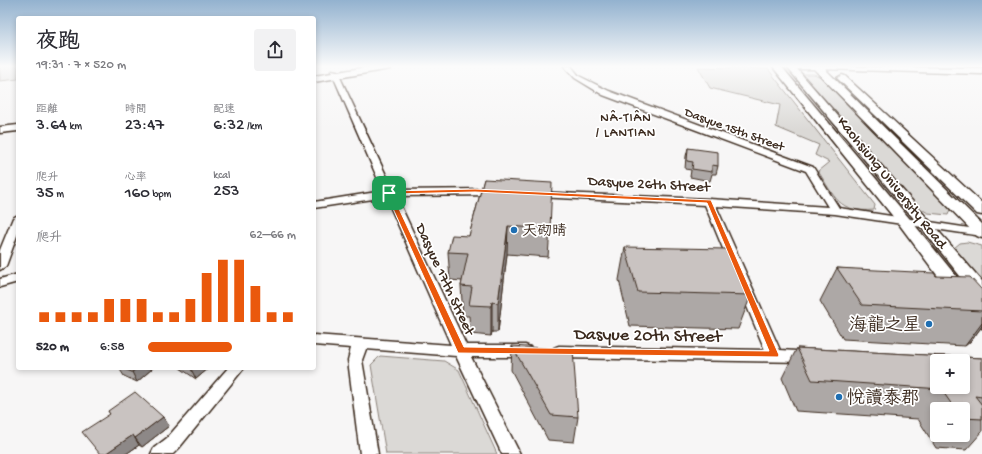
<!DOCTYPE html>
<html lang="zh-TW">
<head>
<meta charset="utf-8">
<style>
  :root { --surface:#fff; --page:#f2f2f3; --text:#2b2b33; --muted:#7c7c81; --accent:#ea580c }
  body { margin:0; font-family:"Gochi Hand","LXGW WenKai TC",sans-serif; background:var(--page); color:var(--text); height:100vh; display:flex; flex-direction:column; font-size:15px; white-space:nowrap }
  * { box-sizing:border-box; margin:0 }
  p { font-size:13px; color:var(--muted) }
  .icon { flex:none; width:22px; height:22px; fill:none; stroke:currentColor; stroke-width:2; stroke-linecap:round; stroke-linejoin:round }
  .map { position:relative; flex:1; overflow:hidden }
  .details { position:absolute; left:16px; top:16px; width:300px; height:354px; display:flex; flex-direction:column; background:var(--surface); border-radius:4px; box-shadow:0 2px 6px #0003 }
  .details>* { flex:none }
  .controls { position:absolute; left:930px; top:354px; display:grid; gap:8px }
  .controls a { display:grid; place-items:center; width:40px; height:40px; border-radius:4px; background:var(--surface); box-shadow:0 2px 6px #0003; font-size:20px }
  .pin { position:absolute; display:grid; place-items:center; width:34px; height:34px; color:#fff; margin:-17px; border-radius:8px; box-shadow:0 2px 6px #0006 }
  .round { display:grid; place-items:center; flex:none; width:42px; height:42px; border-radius:4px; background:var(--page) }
  .overview { display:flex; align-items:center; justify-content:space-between; height:68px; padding:0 20px }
  h1 { font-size:22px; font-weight:600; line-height:30px }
  .figures { display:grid; grid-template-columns:repeat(3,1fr); gap:6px; height:68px; padding:4px 20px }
  .figures div { display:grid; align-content:center }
  .figures b { font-size:17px; font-weight:600 }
  .figures small { font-size:11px; font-weight:400 }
  .figures p { font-size:11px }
  .chart { height:112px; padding:8px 20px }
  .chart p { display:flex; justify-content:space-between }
  .chart svg { width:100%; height:72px; margin-top:4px; stroke:var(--accent); stroke-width:6 }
  ul { padding:0 20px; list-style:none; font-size:13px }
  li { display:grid; grid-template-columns:64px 48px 1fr; align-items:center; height:30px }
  li i { height:10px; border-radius:5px; background:var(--accent) }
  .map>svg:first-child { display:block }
</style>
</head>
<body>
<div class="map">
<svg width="982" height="454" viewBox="0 0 982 454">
  <rect width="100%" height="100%" fill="#f7f6f6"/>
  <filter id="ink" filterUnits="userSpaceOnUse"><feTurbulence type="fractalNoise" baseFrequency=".025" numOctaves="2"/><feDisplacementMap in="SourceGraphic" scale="8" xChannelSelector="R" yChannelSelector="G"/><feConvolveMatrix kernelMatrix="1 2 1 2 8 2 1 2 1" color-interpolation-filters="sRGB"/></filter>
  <g filter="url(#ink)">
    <path fill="#dbd9d6" stroke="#8b827a" d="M0,66h18v13l-18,2z
      M698,67l70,2 107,136 -1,5c-36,3 -39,-13 -56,-39l11,-9 -14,-7 4,-10 -43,-18 4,-22 -70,-17z
      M801,74h13l9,4 127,131 -2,6 -20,-2 -13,-8z
      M967,242l15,4v35l-28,-33 6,-5z
      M380,356l64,5 15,9 38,84h-111l-15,-89z"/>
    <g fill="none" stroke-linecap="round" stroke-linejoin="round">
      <defs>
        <path id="street" d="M564,66h7l8,10 30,15 204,76 26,41 143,22v6l-147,-22 -119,-8 64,144 32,2 2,4 -2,4 -5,2 -248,-4 -5,-2 -2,-4 2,-4 5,-2 206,4 -60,-145 -168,-8 -4,-1 -1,-2 1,-2 176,7 119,8 -22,-36 -203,-76 -28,-17z
          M332,70l5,1 56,119 103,-1 5,3 -5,3 -100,1 70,149h59l5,2 2,4 -2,4 -5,2h-54l49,97h-18l-46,-98 -90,-7 -4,11 16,94h-18l-12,-94 3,-12 -37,-3v-10l137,10 -65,-148 -72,11v-6l69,-11 -52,-120z
          M18,215v18l-12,33 -6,4v-20l13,-32z
          M18,274v8l-18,5v-8z
          M228,368h16l-65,80 -6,6h-22l3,-6 13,-10z"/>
        <path id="secondary" d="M373,66h21l-4,3 -76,13v-6z
          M772,66h9l128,152 73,90v20l-7,-2 -76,-102z
          M786,66l196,2v6l-157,-5 157,155v14l-5,-2 -163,-167h-17l185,212v17l-6,-2 -55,-69z
          M842,75l3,1 137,127v12l-5,-1 -138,-134 -2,-2z
          M18,125v6l-18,2v-6z"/>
      </defs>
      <use href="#street" stroke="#3b2a1e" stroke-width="3"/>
      <use href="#secondary" stroke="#3b2a1e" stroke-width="3"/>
      <use href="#street" fill="#fff" fill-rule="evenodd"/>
      <use href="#secondary" fill="#fff" fill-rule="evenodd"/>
    </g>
    <path fill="#ada8a6" stroke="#3b2a1e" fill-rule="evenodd" d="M688,148l30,18 -2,8h-4l-2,7 -20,-4 1,-7 -6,-1 1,-13z
      M484,179l66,50 -2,28 -41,-3 -9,78h-6l-1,4 -21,-2 -1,-18h-6l-2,-30 1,-5 -12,-1 -2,-28 21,-16z
      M625,247l126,48 -13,34 -108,-3 -11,-46z
      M837,268l99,8 46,14v36l-10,14 -7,6 -122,-7 -23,-38z
      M512,346l66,71 -4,25 -26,-2 -37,-70z
      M797,348l185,10v74l-16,18 -30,-2 -18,-29 -122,-8 -14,-33zM937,409h26v26h-26z
      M119,368h34l-16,14 -13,-6z
      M180,368h29l-13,11z
      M108,411l55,6 6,9 -27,21 -3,-2 -13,9h-27l11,-40z"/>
    <path fill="#8d8887" stroke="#3b2a1e" d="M508,226l-1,28 -9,78v-29z
      M492,302v30l-1,4v-30z
      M982,323v3l-10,14 -7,6z
      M137,368h16l-16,14 -5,-10z
      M192,368h17l-13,11 -5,-10z
      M163,417l6,9 -27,21 -7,-9z
      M133,435l6,10 -13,9h-21z"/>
    <path fill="#c9c3c1" stroke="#3b2a1e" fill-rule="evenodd" d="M688,148l30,4v14l-6,-1v7l-20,-3 1,-7 -6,-1z
      M484,179l68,4 -2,46 -42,-3 -10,77 -6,-1 -1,4 -22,-1 3,-18 -11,-1 7,-33 -20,-1 4,-17 17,1z
      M625,247l102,2 24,46 -113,-3z
      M837,268l97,5 2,3 34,1 12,13v21l-120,-6z
      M512,346l61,4 5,67 -27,-2z
      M797,348l185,10v39l-7,-1 7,9v14l-19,-1v-9h-8l-14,-20 -129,-9zM937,361h26v26h-26z
      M121,368h16l-5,4z
      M135,392l28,25 -28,21 -2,-3 -28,19h-5l-18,-22 28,-18 -2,-3z"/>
  </g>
  <linearGradient id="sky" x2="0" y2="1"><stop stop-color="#93b2cf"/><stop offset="0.51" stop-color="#fbfbfb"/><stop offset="1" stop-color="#fbfbfb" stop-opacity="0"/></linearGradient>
  <rect width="982" height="130" fill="url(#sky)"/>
  <path fill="#ea580c" stroke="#fff" fill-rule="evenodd" d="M475,189l236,11 68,155 -1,2 -320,-4 -72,-160 3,-2zM475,192l232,11 62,148 -305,-4 -72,-153z"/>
  <g fill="#1f6fb2" stroke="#fff" stroke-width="1.5">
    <circle cx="514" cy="230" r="4"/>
    <circle cx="929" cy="324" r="4"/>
    <circle cx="839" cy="397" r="4"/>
  </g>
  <g text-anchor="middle" stroke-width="3.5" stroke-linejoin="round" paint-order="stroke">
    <g font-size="13" letter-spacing="1" fill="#3b2a1e" stroke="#fff">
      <text x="626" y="121">NÂ-TIÂN<tspan x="626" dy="15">/ LANTIAN</tspan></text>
    </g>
    <g font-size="13" fill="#3b2a1e" stroke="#fff">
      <text transform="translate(735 128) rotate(20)" y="5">Dasyue 15th Street</text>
    </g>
    <g font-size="15" fill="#3b2a1e" stroke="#fff">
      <text transform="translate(893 182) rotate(51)" y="5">Kaohsiung University Road</text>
      <text transform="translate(649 183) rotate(3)" y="5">Dasyue 26th Street</text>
      <text transform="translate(446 279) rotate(65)" y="5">Dasyue 17th Street</text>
    </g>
    <g font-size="15" fill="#3b2a1e" stroke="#fff" text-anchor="start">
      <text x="522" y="235">天砌晴</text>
    </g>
    <g font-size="18" fill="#3b2a1e" stroke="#fff" text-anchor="end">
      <text x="921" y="330">海龍之星</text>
      <text x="847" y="403" text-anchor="start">悅讀泰郡</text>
    </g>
    <g font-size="18" fill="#3b2a1e" stroke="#fff">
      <text transform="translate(648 334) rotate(1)" y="6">Dasyue 20th Street</text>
    </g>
  </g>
</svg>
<div class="controls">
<a>+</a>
<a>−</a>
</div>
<div class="pin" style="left:389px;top:193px;background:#1e9e55"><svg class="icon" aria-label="arrive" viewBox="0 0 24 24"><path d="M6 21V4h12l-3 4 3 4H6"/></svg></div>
<section class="details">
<div class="overview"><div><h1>夜跑</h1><p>19:31 · 7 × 520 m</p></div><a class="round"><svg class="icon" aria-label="share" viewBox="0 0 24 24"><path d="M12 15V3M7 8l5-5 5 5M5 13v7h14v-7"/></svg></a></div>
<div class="figures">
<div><p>距離</p><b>3.64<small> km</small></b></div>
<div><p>時間</p><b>23:47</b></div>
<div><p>配速</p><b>6:32<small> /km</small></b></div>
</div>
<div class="figures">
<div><p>爬升</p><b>35<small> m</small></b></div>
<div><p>心率</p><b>160<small> bpm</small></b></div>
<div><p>kcal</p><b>253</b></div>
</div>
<div class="chart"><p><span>爬升</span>62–66 m</p>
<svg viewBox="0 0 160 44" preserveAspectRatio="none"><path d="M5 44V38M15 44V38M25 44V38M35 44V38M45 44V30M55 44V30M65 44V30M75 44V38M85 44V38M95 44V30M105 44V14M115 44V6M125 44V6M135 44V22M145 44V38M155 44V38"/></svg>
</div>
<ul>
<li><b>520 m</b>6:58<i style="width:57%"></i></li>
</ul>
</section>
</div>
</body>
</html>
